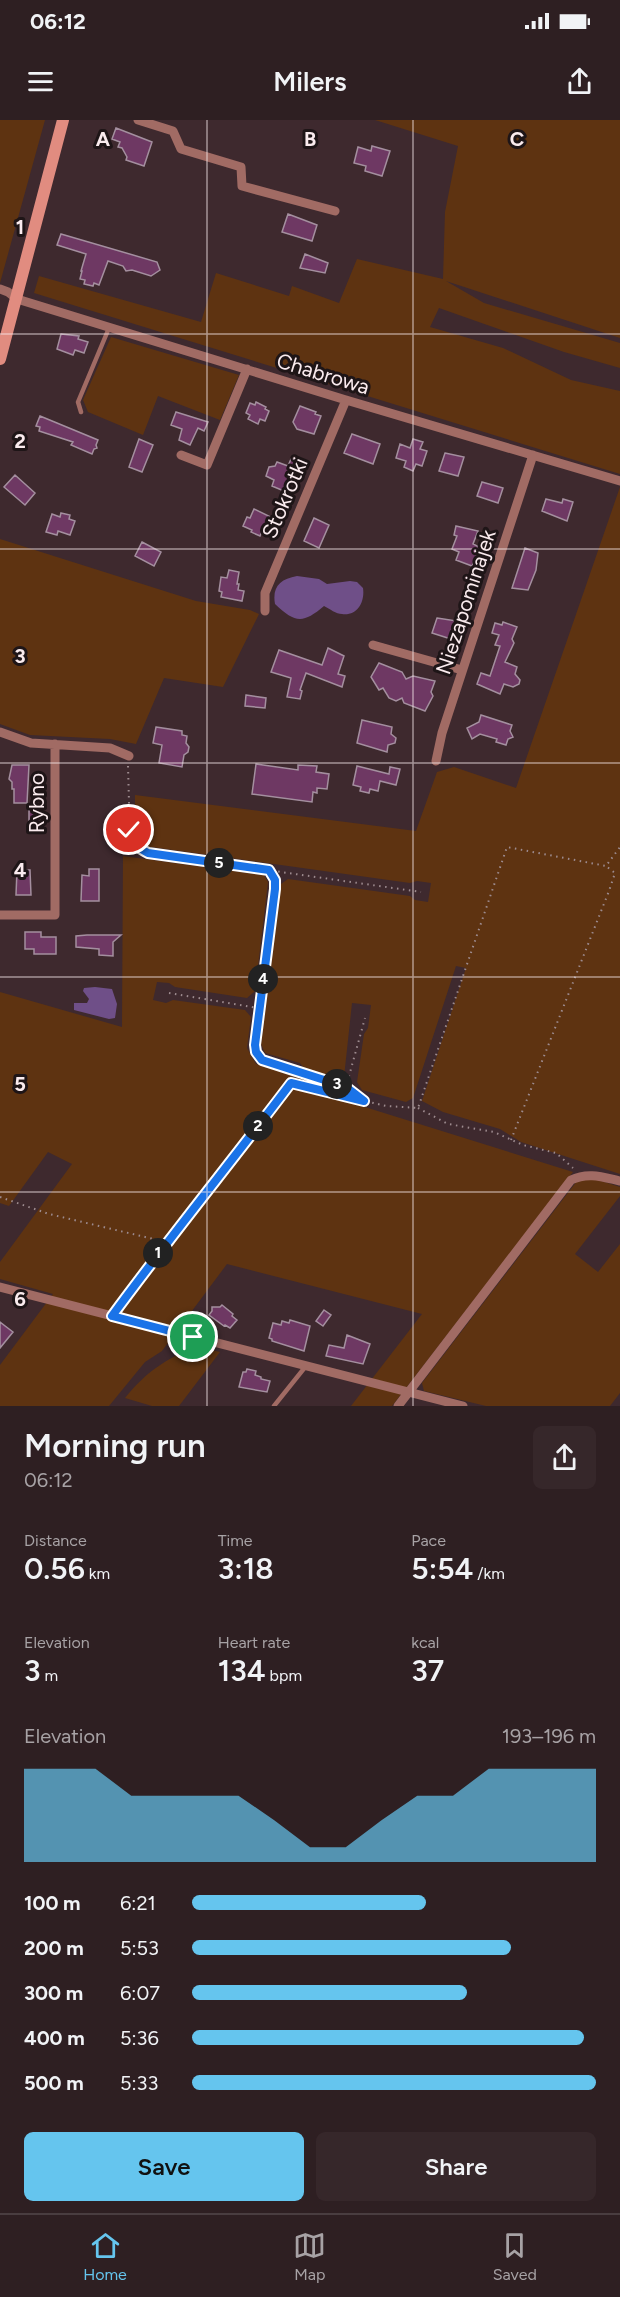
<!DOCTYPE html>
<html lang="en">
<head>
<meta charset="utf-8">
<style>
  :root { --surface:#2e1f22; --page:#36272a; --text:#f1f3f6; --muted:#a7a2a5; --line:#493d40; --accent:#65c5ee }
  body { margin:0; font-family:Figtree,sans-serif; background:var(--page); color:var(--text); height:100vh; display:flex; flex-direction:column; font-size:22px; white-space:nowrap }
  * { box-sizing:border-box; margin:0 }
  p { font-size:20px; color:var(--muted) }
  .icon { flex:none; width:33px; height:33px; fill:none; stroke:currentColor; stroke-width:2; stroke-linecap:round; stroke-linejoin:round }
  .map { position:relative; height:1286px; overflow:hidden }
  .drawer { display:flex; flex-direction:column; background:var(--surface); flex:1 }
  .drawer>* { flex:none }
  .pin { position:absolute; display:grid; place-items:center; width:51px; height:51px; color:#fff; margin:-26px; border:3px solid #fff; border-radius:50%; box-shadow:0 2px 6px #0007 }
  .km { position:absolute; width:30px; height:30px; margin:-15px; border-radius:50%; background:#222; color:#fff; font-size:16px; line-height:30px; text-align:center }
  .round { display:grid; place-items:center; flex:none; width:63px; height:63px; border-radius:9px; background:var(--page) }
  .headline { display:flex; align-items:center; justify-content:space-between; height:102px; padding:0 24px }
  h1 { font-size:33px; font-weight:600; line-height:45px }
  .stats { display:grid; grid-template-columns:repeat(3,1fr); gap:9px; height:102px; padding:6px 24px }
  .stats div { display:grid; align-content:center }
  .stats b { font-size:30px; font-weight:600 }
  .stats small { font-size:16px; font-weight:400 }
  .stats p { font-size:16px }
  .chart { height:168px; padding:12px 24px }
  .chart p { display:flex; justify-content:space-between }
  .chart svg { width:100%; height:108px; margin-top:6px; fill:var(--accent); opacity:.7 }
  .primary-button { display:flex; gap:12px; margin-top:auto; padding:12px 24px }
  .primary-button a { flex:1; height:69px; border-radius:9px; background:var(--accent); color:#111; font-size:24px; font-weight:600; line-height:69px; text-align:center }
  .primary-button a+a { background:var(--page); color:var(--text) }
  ul { padding:0 24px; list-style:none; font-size:20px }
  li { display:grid; grid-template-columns:96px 72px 1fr; align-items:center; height:45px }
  li i { height:15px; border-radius:8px; background:var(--accent) }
  .status { display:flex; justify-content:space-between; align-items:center; height:42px; padding:0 30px; background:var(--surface); direction:ltr }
  .status svg { height:16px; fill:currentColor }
  header { display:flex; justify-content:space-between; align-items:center; height:78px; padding:0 24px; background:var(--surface); font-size:27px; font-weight:600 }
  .tabs { display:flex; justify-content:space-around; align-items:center; height:84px; border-top:2px solid var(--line); background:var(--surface); font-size:16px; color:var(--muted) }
  .tabs a { display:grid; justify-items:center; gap:3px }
  .tabs .current { color:var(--accent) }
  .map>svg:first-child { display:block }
</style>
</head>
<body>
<div class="status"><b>06:12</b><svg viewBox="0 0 49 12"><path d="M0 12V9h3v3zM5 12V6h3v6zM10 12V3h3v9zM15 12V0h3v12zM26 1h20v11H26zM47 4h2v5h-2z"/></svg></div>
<header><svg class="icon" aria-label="menu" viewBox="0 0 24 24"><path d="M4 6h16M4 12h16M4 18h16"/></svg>Milers<svg class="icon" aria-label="share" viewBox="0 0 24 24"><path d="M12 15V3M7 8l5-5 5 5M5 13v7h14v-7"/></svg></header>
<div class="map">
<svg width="620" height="1286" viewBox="0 0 620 1286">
  <rect width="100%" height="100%" fill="#3e292e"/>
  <path fill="#5e3311" d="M0,0h45l-45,163z
    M375,0h245v218l-174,-57 38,22 136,40v25l-56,-16 -125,-44 -9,19 73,21 68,32 49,11v83l-586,-181 5,-17 162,46 15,-49 73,23 3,-10 47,17 18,-44 86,20 2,-67 13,-66z
    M111,217l128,38 -19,45 -62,-24 -15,39 -55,-23 -5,-12z
    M620,367v687l-99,-32 -21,-13 -57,-17 -21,-11 44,-133 -10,-2 -43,132 -7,4 -44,-12 -5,-8 7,-48 4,-6 3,-23 -19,-2 -8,74 -7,5 -28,-8 -9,-11 -35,-10 -4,-9 20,-160 7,-5 122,17 5,4 13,2 3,-19 -14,-2 -7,2 -266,-37 -9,-10v-41l281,36 21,-59 17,-5 62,21z
    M0,419l196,62 54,9 9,4 -36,73 -59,-9 -28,66 -26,-5 -80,-4 -30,-11z
    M123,736l141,19 4,7 -13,109 -8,7 -72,-11 -6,-4 -12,-1 -4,18 13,3 7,-3 72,10 6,7 -4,31 9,16 100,29 -4,10 221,69 -181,234h-41l71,-92 -195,-50 -65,87 -17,11 -36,44h-109v-41l53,-71 -53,-15v-17l72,-98 -24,-12 -39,54 -9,-3v-211l122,35z
    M592,1058l28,9v9l-45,58 23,18 22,-28v149l-10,13h-124l-62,-15 -2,-8 155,-202z
    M195,1226l25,6 -41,54h-27l-27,-8c24,-29 38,-36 70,-52z"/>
  <path fill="#6f4f88" d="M297,456l22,3 8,5 23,-3 7,1 6,6c2,13 -5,28 -21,26 -6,0 -12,-5 -18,-8 -21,18 -29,17 -49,-2 -3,-17 5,-25 22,-28z
    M95,867l17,2 5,15 -2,14 -6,1 -35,-9v-7h13l2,-4 -6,-8 1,-3z"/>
  <path fill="#6e3863" stroke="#a48f9f" stroke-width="1.5" d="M116,8l36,14 -8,24 -18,-6 1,-3 -5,-9 -4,-1 2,-5 -8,-3z
    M372,26l18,5 -8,25 -17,-5 1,-5 -12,-3 4,-16 13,4z
    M288,94l29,11 -5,16 -30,-9z
    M61,114l96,28 3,8 -9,6 -19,-6 -6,1 -3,-5 -15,-5 -9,24 -5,-2 -1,3 -9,-2 1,-4 -5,-1 2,-8h-1l5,-17 -29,-9z
    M305,134l23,9 -3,10 -25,-5z
    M61,214l18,2 -1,3 10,3 -4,11 -9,-3 -2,5 -16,-6z
    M256,282l10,5 -1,2 4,2 -4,10 -5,-2 -2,5 -10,-5 2,-4 -4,-2 4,-10 5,2z
    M300,286l16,6 -1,2 6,2 -7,18 -17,-5 -4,-7z
    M176,292l32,10 -4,9 -6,-3 -8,17 -11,-5 3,-11 -11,-4z
    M40,296l58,24 -2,5 1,3 -3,1 -2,5 -21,-9 2,-3 -34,-11 1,-4 -4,-1z
    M352,314l28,10 -7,20 -29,-11z
    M139,319l14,6 -11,27 -13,-5z
    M413,319l10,3 -3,7 7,2 -5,15 -6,-2 -3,7 -9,-4 2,-6 -10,-3 4,-14 10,4z
    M445,333l19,4 -6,19 -19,-5z
    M291,339l11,5 -4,10 -5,-2 -9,19 -12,-5 2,-6 -8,-4 3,-9 6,-1 2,-4 11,4z
    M15,355l20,18 -10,12 -21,-18z
    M482,362l21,6 -5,15 -21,-7z
    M546,379l16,4 1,-4 10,3 -6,19 -25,-10z
    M254,389l23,11 -4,10 -9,-4 -4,10 -9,-4 1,-2 -9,-4 4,-9 3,1z
    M61,393l9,2 -1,4 6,2 -5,14 -12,-4 -1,4 -11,-3 6,-18 8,3z
    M314,398l15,7 -10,23 -15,-7z
    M456,406l22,5 -5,13 6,3 -1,5 -6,14 -16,-6 3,-8 -7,-3 5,-13 -3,-1z
    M142,422l19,10 -7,14 -19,-10z
    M525,428l13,5 -2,17 -8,20 -16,-2z
    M229,450l10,2 -2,12h2l-1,6 6,1 -2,10 -21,-4 1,-5 -3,-1 2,-14 6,1z
    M437,498l20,3 -6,18 -19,-6z
    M503,502l14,5 -5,12 2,4 -9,19 12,5 -2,7 5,6 -1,4 -6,3 -9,-3 -4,10 -23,-10 4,-11 9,3 10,-30 -5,-1 4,-10 -7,-2 3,-10 7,2z
    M328,528l16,8 -6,18 7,2 -3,11 -36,-14 -6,17 2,1 -2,8 -13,-2 4,-19 -20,-6 8,-22 43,15z
    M379,543l23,9 4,7 7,-3 22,5 -4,11 2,4 -8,15 -21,-8 -2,-5 -6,3 -7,-3 -6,-10 -4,2 -8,-13z
    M246,575l20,3 -1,10 -20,-2z
    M481,595l31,10 -2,6 3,6 -5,2 -2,6 -10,-3 1,-3 -17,-5 -8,5 -5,-11 12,-6z
    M362,600l30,7 -1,7 5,4 -1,5 -7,2 -1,7 -30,-9z
    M156,607l26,4v4l5,1 -1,7 3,4 -1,5 -4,3 -2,12 -23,-4 3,-18 -9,-2z
    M256,644l42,6v-5l19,1 -1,6 13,2 -2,15 -10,-1v5l-4,-1 -1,10 -60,-8z
    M12,645h17l-2,38h-13v-14h-2v-7l-3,-3z
    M357,646l32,8 1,-7 10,2 -4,16 -16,-4 -2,10 -8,-2 -1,4 -9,-2 1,-4 -8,-2z
    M29,689h11v14h-11z
    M89,749h10v32h-18l1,-26 7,1z
    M17,750h13l1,25h-15z
    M25,812h16v5h15v17h-22v-5h-9z
    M87,815h34l-8,7v14l-14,-1v-6l-23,-2v-11z
    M222,1185l11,9 -1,2 5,4 -7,8 -5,-3 -1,1 -15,-11 3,-4v-4h8z
    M324,1190l7,5 -8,11 -7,-5z
    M290,1200l20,6 -6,25 -32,-10v-2l-3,-1 4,-15 8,2 1,-4 7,2z
    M0,1202l13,10 -13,16z
    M347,1215l23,9 -7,20 -37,-8 3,-11 15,3z
    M247,1249l9,2 -1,4 6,2v2l9,2 -3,11 -28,-5 4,-15h3z"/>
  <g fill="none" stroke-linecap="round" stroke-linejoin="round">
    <path stroke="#9d8b8f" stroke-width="2" stroke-dasharray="1.5 4.5" stroke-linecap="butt" d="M128,646l2,73 7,9 11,5 273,39
      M269,750l6,10v9l-21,156 2,7 7,8 83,27 19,-69
      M169,873l89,15
      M346,967l16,12
      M418,988l30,16 46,8 29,13 33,8 17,15
      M511,1020l98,-249 6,-18 -9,-7
      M0,1077l49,17 117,28
      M119,1187c55,-76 115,-149 172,-224l95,23 32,2 89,-261 99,19 14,-19"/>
    <path stroke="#a16b64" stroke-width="4.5" d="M81,292l-3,-10 31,-74
      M274,1286l32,-40"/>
    <path stroke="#a16b64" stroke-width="9" d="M138,0l35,11 8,18 60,18 1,19 93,25
      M0,169l8,3 9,7 329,101 274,81
      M181,335l26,10 40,-96
      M265,491v-18l81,-193
      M373,525l89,25
      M0,612l31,11 79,5 19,8
      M436,641l6,-28 91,-278
      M0,795h55v-171
      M0,1167l463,119
      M398,1286l173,-226c17,-8 31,-3 49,1"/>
    <path stroke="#e18c80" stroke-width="12" d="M0,239l63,-239"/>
  </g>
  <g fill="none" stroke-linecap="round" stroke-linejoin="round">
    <defs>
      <path id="route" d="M129,710c2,13 8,17 19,23l121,17 6,10v9l-20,156 1,7 6,8 84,27 18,14 -73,-18c-59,78 -121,154 -179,233l81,21"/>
    </defs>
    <use href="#route" stroke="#fff" stroke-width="12"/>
    <use href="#route" stroke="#1a73e8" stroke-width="8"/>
  </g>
  <path fill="none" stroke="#faebee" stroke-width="1.5" stroke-opacity="0.55" d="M207,0v1286M413,0v1286M0,214h620M0,429h620M0,643h620M0,857h620M0,1072h620"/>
  <g text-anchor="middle" stroke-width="6" stroke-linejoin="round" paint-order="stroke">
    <g font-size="21" fill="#faebee" stroke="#1e1517">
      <text transform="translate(323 254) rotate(17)" y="7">Chabrowa</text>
      <text transform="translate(285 378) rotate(-67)" y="7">Stokrotki</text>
      <text transform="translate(466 482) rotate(-72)" y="7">Niezapominajek</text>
      <text transform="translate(37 683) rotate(-90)" y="7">Rybno</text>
    </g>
  </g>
  <g font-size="20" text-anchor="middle" font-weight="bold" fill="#faebee" stroke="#1e1517" stroke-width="6" stroke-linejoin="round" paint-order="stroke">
    <text x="103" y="26">A</text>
    <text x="310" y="26">B</text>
    <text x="517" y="26">C</text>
    <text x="20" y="114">1</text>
    <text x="20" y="328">2</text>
    <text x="20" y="543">3</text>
    <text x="20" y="757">4</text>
    <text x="20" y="971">5</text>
    <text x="20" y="1186">6</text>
  </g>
</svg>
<div class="pin" style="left:193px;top:1217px;background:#1e9e55"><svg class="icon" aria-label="arrive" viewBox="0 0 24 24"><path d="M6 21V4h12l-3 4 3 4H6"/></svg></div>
<div class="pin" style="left:129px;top:710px;background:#d93025"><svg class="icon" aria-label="check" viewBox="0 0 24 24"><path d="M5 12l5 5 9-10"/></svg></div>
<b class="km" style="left:158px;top:1133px">1</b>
<b class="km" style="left:258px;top:1006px">2</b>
<b class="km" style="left:337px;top:964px">3</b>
<b class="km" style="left:263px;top:859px">4</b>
<b class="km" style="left:219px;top:743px">5</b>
</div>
<section class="drawer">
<div class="headline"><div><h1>Morning run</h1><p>06:12</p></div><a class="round"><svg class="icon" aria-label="share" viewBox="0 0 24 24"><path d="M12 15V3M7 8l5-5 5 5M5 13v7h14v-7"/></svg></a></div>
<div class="stats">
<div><p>Distance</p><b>0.56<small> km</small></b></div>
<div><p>Time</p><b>3:18</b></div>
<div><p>Pace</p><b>5:54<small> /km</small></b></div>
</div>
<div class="stats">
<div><p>Elevation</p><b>3<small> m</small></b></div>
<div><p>Heart rate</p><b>134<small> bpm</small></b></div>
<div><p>kcal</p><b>37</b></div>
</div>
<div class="chart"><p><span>Elevation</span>193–196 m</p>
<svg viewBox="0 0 160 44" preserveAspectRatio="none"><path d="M0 44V6L10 6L20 6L30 17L40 17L50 17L60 17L70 27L80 38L90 38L100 27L110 17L120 17L130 6L140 6L150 6L160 6V44z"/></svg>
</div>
<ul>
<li><b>100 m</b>6:21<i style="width:58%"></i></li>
<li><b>200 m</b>5:53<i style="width:79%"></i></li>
<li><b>300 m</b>6:07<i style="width:68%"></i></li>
<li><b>400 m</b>5:36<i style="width:97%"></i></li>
<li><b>500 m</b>5:33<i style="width:100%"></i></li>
</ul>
<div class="primary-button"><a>Save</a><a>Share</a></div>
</section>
<nav class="tabs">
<a class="current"><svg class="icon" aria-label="home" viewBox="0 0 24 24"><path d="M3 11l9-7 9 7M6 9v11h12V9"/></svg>Home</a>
<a><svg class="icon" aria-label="map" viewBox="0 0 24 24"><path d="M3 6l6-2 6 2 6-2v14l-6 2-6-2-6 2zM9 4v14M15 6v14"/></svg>Map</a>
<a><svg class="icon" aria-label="saved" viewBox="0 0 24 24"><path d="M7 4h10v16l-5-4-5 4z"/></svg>Saved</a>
</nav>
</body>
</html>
